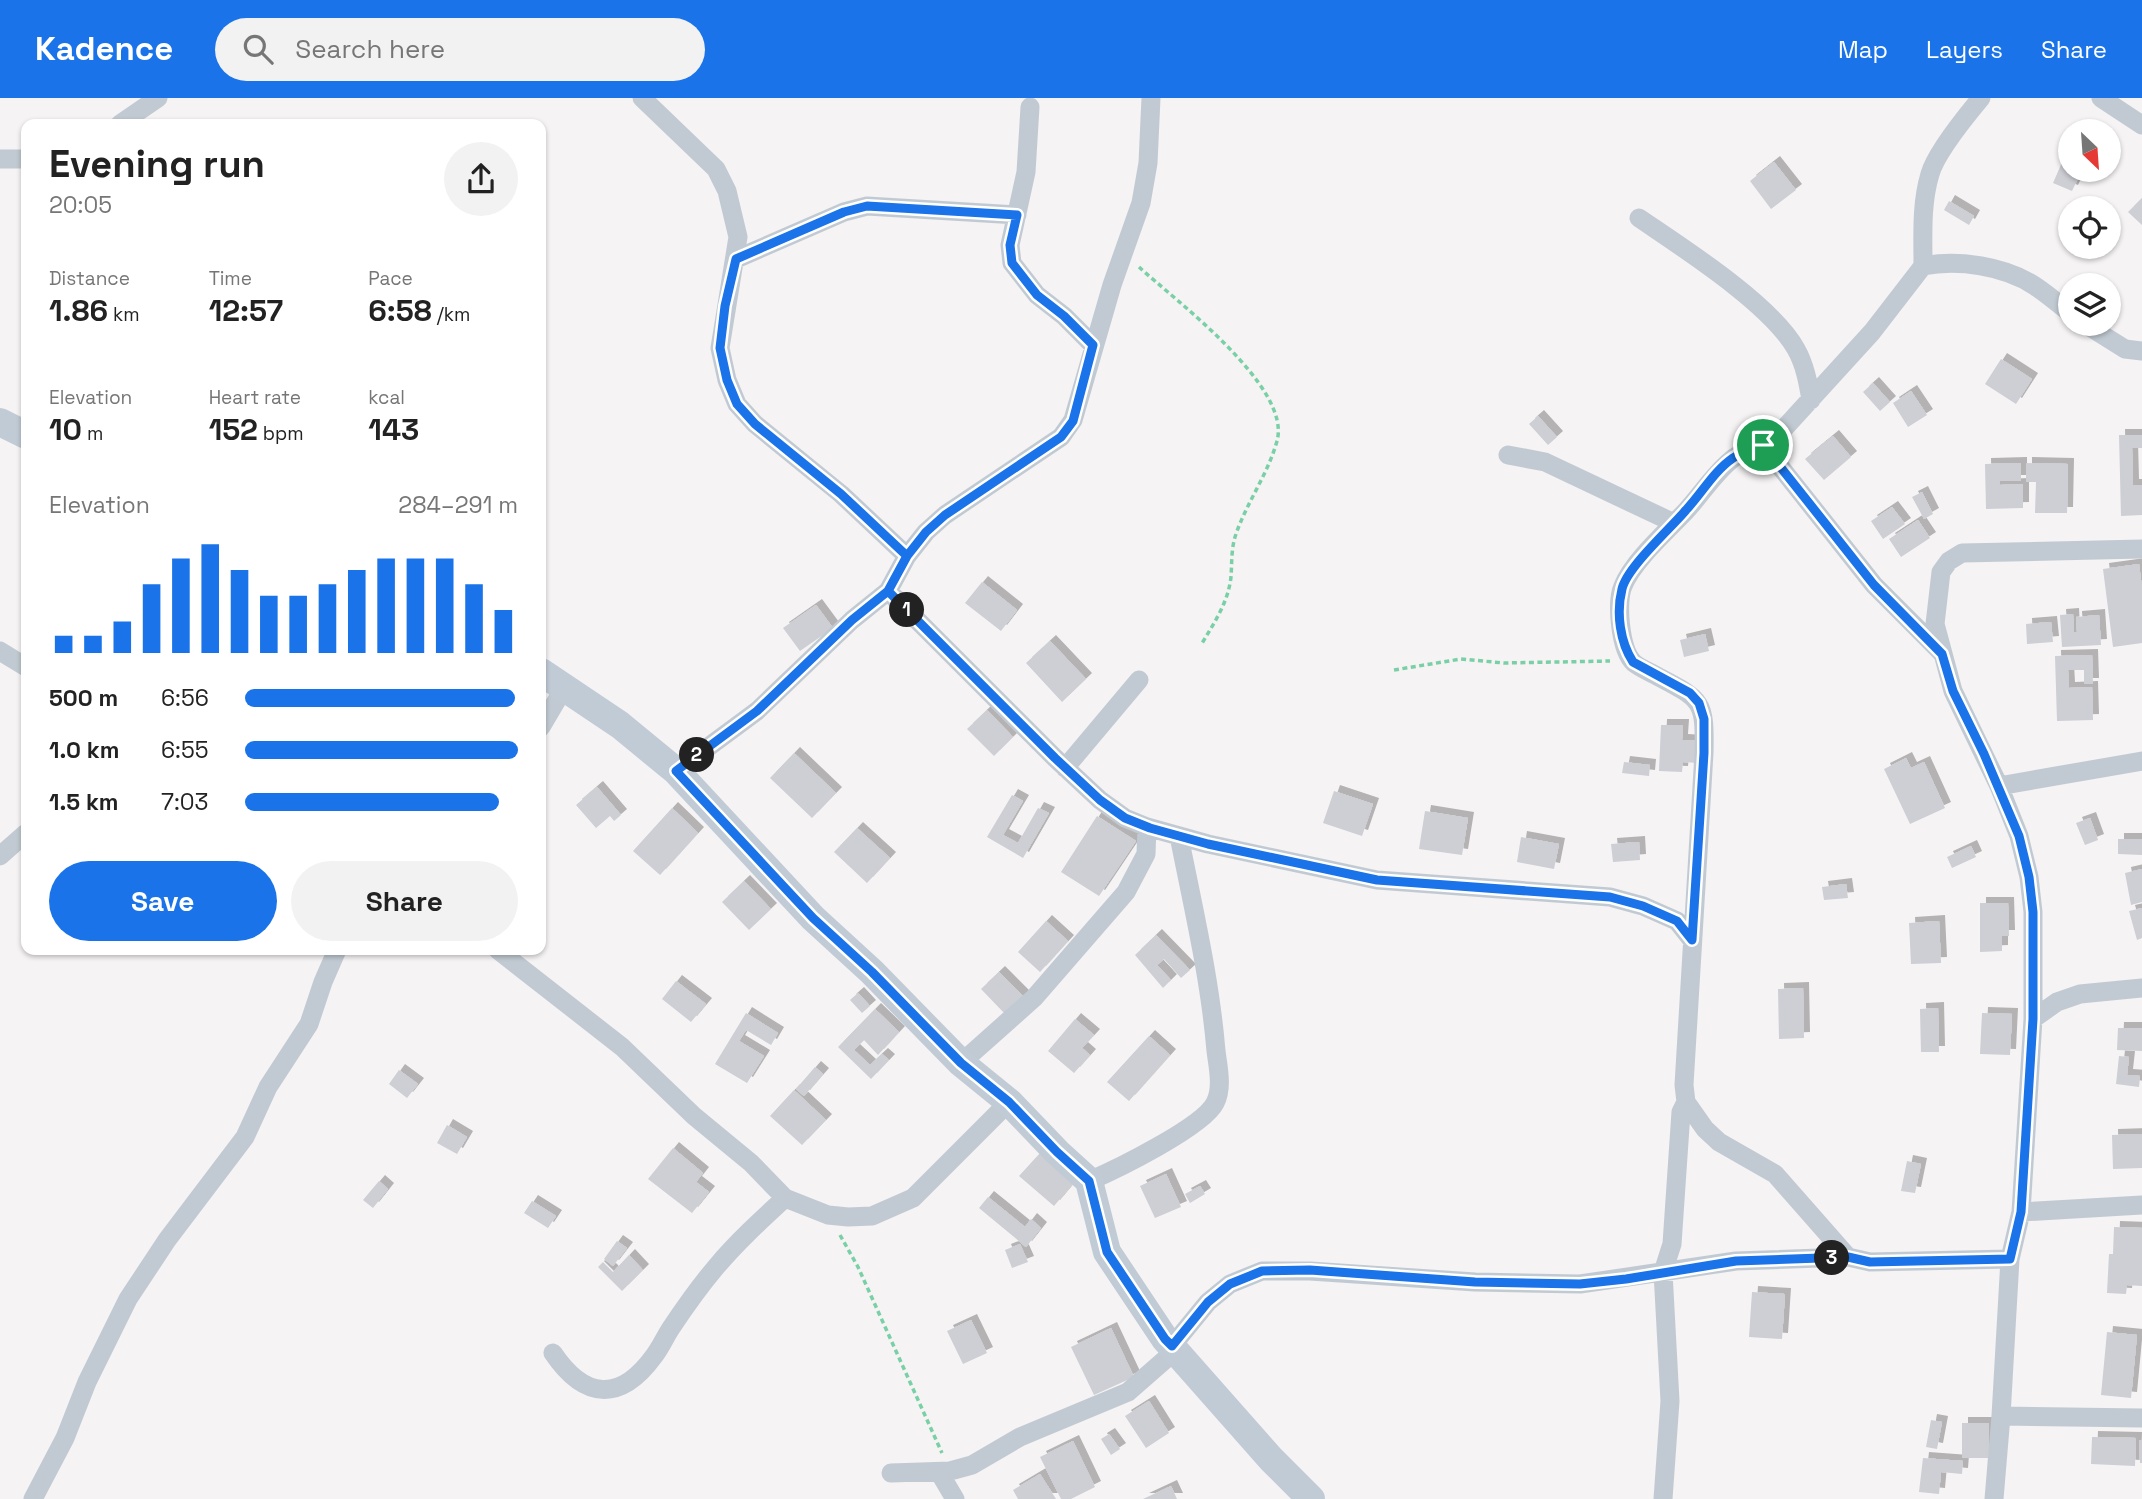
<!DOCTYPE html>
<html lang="en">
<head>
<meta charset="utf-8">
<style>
  :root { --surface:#fff; --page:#f2f2f2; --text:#222; --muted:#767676; --accent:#1a73e8 }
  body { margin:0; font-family:"Space Grotesk",sans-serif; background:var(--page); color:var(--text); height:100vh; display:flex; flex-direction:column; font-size:26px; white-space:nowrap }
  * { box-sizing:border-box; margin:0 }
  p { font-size:23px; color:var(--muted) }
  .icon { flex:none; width:38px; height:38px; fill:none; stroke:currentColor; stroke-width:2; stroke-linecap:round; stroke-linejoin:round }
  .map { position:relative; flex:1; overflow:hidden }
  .sheet { position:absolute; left:21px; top:21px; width:525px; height:836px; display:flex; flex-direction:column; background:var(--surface); border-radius:14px; box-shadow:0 2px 5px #0004 }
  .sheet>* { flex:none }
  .needle { width:46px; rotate:155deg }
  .controls { position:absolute; left:2058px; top:21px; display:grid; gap:14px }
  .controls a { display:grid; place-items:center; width:63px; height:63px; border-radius:50%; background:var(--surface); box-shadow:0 2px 5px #0004; font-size:35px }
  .pin { position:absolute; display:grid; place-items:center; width:60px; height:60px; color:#fff; margin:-30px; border:4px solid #fff; border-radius:50%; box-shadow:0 2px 7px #0007 }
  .km { position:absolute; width:35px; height:35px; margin:-18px; border-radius:50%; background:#222; color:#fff; font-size:19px; line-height:35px; text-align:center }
  .round { display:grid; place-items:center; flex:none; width:74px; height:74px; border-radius:37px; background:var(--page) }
  .headline { display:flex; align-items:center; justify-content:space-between; height:119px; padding:0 28px }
  h1 { font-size:38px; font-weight:800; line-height:52px }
  .stats { display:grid; grid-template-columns:repeat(3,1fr); gap:10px; height:119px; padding:7px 28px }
  .stats div { display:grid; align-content:center }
  .stats b { font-size:30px; font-weight:800 }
  .stats small { font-size:19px; font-weight:400 }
  .stats p { font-size:19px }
  .chart { height:196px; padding:14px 28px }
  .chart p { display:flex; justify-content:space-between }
  .chart svg { width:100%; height:126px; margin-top:7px; stroke:var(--accent); stroke-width:6 }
  .action { display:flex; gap:14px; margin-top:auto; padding:14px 28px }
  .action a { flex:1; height:80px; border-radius:42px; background:var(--accent); color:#fff; font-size:28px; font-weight:800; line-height:80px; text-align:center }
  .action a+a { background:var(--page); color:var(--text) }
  ul { padding:0 28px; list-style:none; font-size:23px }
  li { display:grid; grid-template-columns:112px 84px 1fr; align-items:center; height:52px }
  li i { height:18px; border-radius:9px; background:var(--accent) }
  header { display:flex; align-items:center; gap:42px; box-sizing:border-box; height:98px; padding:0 35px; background:var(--accent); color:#fff }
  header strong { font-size:33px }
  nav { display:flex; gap:38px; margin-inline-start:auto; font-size:24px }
  .search { width:490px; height:63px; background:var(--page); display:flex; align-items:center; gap:18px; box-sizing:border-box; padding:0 24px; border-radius:38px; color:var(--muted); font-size:26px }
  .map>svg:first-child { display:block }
</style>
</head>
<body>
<header>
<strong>Kadence</strong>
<div class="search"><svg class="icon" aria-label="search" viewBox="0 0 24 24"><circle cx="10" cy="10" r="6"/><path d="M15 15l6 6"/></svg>Search here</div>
<nav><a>Map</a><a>Layers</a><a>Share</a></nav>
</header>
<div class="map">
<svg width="2142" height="1401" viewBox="0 0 2142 1401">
  <defs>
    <filter id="shadow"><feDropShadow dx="6" dy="-6" stdDeviation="0" flood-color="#0004"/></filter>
  </defs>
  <rect width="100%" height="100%" fill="#f5f3f3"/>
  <path fill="#cdcfd5" filter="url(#shadow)" d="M2070,46v26h12l-10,21 -19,-8z
    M1774,64l22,28 -25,19 -21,-28z
    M2142,100v27l-14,-13z
    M1949,103l25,15 -5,9 -25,-15z
    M2001,261l31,20 -16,25 -31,-20z
    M1873,285l17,19 -10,9 -17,-19z
    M1911,293l16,24 -19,12 -15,-24z
    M1538,318l19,21 -9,8 -19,-21z
    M2119,337h23v13h-10l1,37h9v30l-21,1z
    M1833,338l18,21 -27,23 -19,-21z
    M2021,365v18h-21v4l23,-1v24l-37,1 -1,-45z
    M2026,365l42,1 -1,49h-32l1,-31h-10z
    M1922,394l11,22 -9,5 -12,-22z
    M1892,409l13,17 -22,15 -12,-18z
    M1918,422l12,18 -29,19 -12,-18z
    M2139,466l3,24v55l-29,4 -10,-78z
    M982,484l35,28 -16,21 -36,-28z
    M816,507l17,23 -33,23 -17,-23z
    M2073,516l1,19 3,-1 -1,-15 23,-2 2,30 -39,2 -2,-32z
    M2051,524l2,20 -26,2 -1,-20z
    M1705,536l4,17 -25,6 -4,-17z
    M1050,543l36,38 -24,23 -36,-39z
    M2092,557l1,29h-9v-14h-16l1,18 23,-1 1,33 -36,1 -2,-65z
    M987,612l26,27 -19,19 -27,-27z
    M1661,627h22l-1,15 17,1 -1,22 -15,-1 -1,10 -23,-1z
    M794,655l42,40 -24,25 -42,-40z
    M1906,660l5,10 13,-6 21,46 -35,16 -26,-55z
    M1624,664l26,3 -1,11 -27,-3z
    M597,689l24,28 -7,6 -4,-5 -14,12 -20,-23z
    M1334,693l39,13 -11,32 -39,-13z
    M1012,697l11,6 -20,34 15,8 20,-35 11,5 -26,45 -36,-21z
    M672,710l26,25 -38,42 -27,-24z
    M1425,713l43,7 -6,37 -43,-6z
    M1097,718l39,25 -37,55 -38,-24z
    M2090,720l8,22 -13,5 -9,-22z
    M857,730l33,30 -23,25 -33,-31z
    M1521,739l38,7 -5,25 -37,-7z
    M2118,741h24v16l-24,-1z
    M1639,744l1,18 -27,2 -2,-18z
    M1971,748l5,11 -24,11 -5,-11z
    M2142,771v33l-11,3 -6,-32z
    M744,783l27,28 -22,21 -27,-28z
    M1846,786l2,14 -24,2 -2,-13z
    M1980,805h28l1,33h-7v15l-22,1z
    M2142,810v30l-5,2 -8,-29z
    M1046,823l22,20 -28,31 -22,-20z
    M1939,823l2,42 -30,1 -2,-41z
    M1156,837l34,35 -9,8 -17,-19 -7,6 14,15 -8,8 -28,-33z
    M999,874l25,25 -18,18 -25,-26z
    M676,883l30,23 -15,18 -29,-23z
    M1803,890l1,50 -25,1 -1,-50z
    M858,895l12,13 -8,7 -12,-13z
    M1938,910l1,44h-18l-1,-43z
    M875,911l24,23 -21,23 -14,-15 -10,10 16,15 12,-11 7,6 -18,19 -33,-32z
    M746,915l32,20 -7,12 -25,-15 -7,11 25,15 -17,27 -32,-19z
    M1982,915l30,1 -2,41 -30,-1z
    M1075,921l19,16 -12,13 8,7 -16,18 -26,-22z
    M2118,930h24v23l-25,-1z
    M1149,938l21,19 -41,46 -22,-19z
    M2119,958l10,1 -2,18 13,1 -1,11 -23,-3z
    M815,969l8,7 -19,22 -8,-7z
    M399,972l19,14 -11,14 -18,-14z
    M794,992l32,30 -24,25 -32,-29z
    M447,1027l20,12 -10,17 -20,-11z
    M2142,1036v34l-29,1 -1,-34z
    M673,1050l30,25 -7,9 13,10 -17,21 -44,-34z
    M1041,1054l34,29 -21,25 -35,-30z
    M1907,1063l14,3 -6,29 -14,-2z
    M1166,1076l15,33 -26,11 -15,-32z
    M379,1083l9,8 -15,19 -10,-8z
    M1200,1088l5,8 -15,9 -5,-9z
    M988,1099l37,30 6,-8 10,9 -15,19 -47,-39z
    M532,1103l24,15 -8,12 -24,-15z
    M2114,1129l28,1v58l-15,-1 -1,9 -19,-1 2,-39h4z
    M617,1143l10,7 -14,18 -9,-7z
    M1020,1146l8,18 -16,6 -7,-18z
    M629,1157l14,15 -21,21 -24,-24 5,-5 10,10z
    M1752,1194l33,2 -3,45 -33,-2z
    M971,1222l16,33 -24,11 -16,-33z
    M1111,1230l23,49 -40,18 -23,-48z
    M2107,1234l30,3 -6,63 -30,-3z
    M1149,1303l20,32 -23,15 -21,-32z
    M1931,1322l11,2 -5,27 -11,-2z
    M1962,1325h27v35h-27z
    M1109,1336l11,15 -9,6 -10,-16z
    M2092,1339l44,1 -1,28 -44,-2z
    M2139,1342h3v23h-2z
    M1073,1343l22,46 -24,12h-10l-21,-42z
    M1923,1360l40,3 -1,13 -21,-2 -2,22 -20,-2z
    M1040,1376l16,25h-38l-5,-9z
    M1171,1388l6,13h-34z"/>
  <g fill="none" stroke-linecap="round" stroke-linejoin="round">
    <path stroke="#7ad0a6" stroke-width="3.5" stroke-dasharray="5 3.5" stroke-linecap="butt" d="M1139,169c37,34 153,120 138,174 -9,33 -30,61 -41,93 -5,14 -4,29 -5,43 -3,26 -17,46 -30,68
      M1394,572l67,-11 43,4 106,-2
      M840,1137l18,32 84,186"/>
    <path stroke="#c1cad2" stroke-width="19" d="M642,0l74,71 11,22 11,46 -18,111 7,32 10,24 18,20 86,70 66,62
      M2101,0l41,27
      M1030,9l-4,65 -16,73 2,18 25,32 27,21 29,29
      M120,26l38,-26
      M0,61h26
      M1639,120c44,30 132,86 157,131 9,16 12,33 15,51
      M736,161l108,-47 23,-6 150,9
      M1923,168c0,-31 -2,-62 7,-92 6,-21 36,-58 51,-76
      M2085,226l40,25 17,2
      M1763,347l111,140 68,68
      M1508,357l37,7 129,61
      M888,493l167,167 45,42 25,18 22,9 61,17 169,36 233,17 33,9 34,15 15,19
      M0,553l26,16
      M541,629l23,-39
      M1065,670l74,-88
      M676,673l81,-60 95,-91 36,-29 19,-35 19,-24 19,-17 116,-78 12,-17 39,-135 29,-82 7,-40 3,-65
      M1999,688l143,-25
      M0,758l26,-23
      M498,852l124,97 72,69 57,47 34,35 43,17 20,2 24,-1 41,-18 96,-96
      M2033,921l24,-17 23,-8 62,-6
      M961,965l73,-65 92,-106 20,-38 1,-27
      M1089,1083c26,-11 114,-54 126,-78 8,-15 3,-36 1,-52 -6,-73 -23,-144 -37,-215
      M2021,1114l121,-7
      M2010,1161l-140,3 -22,-5 -73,-83 -56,-32 -14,-13 -19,-27 -2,-17 20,-332c1,-52 -1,-53 -47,-77 -7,-4 -17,-8 -23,-13 -14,-13 -18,-61 -11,-77 10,-25 43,-54 62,-74 16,-17 28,-37 46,-52 11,-10 33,-15 47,-25l94,-103 51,-66c35,-7 82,0 112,20 12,8 24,18 35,27
      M1172,1248l36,-44 22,-18 32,-13h48l165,11 105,2 156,-23 112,-4
      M553,1255c31,46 67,50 101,3 7,-9 11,-19 17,-28 14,-21 29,-42 45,-61 21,-25 45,-47 69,-69
      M2001,1318l141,2
      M939,1374l16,27
      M891,1375l59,-2 22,-6 48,-28 108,-45 48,-42
      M33,1401l32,-61 22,-56 41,-83 39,-59 78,-103 23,-50 41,-63 14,-42 14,-32
      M1663,1401l7,-98 -7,-129 9,-28 9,-132 5,-10
      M1994,1401l7,-83 9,-157 11,-47 12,-193v-107l-4,-35 -10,-41 -20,-50 -46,-95 -18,-67 6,-52 8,-11 13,-8 180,-4"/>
    <path stroke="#c1cbd6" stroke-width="28" d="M0,324l26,13
      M541,574l79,53 56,46 137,147 59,54 89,91 48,39 48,50 32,29 18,71 58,87 106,120 40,40"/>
  </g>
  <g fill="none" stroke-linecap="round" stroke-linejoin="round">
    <defs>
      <path id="route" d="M1763,347c-9,4 -21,7 -30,13 -19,13 -31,35 -47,52 -15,18 -59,57 -64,79 -6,24 -2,53 11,73l57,31 9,10 5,16v34l-12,187 -15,-19 -34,-15 -33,-9 -233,-17 -169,-36 -58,-16 -25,-10 -25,-18 -45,-42 -167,-167 19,-35 19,-24 19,-17 116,-78 12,-16 20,-76 -29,-29 -27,-21 -25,-32 -2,-18 7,-30 -150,-9 -23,6 -108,47 -11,47 -5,42 7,32 10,24 18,20 86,70 66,62 -19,35 -36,29 -95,91 -81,60 137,147 59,54 89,91 48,39 48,50 32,29 18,71 58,87 7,7 36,-44 22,-18 32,-13 48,-1 165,12 105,2 46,-5 110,-18 112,-4 22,5 140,-3 11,-47 12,-193v-107l-4,-35 -10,-41 -35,-82 -31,-63 -11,-37 -68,-69 -111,-140"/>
    </defs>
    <use href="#route" stroke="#fff" stroke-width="14"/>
    <use href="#route" stroke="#1a73e8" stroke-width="9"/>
  </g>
</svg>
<div class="controls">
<a><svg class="needle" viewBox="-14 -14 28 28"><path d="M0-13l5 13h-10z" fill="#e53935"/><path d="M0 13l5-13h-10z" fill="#767676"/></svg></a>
<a><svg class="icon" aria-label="locate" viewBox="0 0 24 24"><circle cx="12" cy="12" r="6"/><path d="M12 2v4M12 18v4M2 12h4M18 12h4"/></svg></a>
<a><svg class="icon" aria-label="layers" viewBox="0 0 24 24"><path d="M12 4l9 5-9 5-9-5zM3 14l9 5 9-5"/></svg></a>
</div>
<div class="pin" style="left:1763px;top:347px;background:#1e9e55"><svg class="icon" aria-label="arrive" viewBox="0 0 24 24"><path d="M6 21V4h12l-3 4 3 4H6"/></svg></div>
<b class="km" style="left:907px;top:512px">1</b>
<b class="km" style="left:697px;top:657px">2</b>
<b class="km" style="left:1832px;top:1160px">3</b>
<section class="sheet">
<div class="headline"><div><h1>Evening run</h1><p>20:05</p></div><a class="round"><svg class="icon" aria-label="share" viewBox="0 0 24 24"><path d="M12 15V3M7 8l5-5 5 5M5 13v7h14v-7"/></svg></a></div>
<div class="stats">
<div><p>Distance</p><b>1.86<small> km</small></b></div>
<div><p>Time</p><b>12:57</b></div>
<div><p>Pace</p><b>6:58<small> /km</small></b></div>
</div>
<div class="stats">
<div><p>Elevation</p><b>10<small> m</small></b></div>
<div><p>Heart rate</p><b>152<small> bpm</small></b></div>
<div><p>kcal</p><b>143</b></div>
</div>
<div class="chart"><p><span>Elevation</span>284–291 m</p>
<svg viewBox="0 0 160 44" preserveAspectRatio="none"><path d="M5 44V38M15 44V38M25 44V33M35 44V20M45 44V11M55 44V6M65 44V15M75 44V24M85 44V24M95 44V20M105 44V15M115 44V11M125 44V11M135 44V11M145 44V20M155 44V29"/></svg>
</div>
<ul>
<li><b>500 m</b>6:56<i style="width:99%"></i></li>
<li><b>1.0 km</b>6:55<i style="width:100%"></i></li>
<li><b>1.5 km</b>7:03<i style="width:93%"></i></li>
</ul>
<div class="action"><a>Save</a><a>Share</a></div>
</section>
</div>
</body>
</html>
